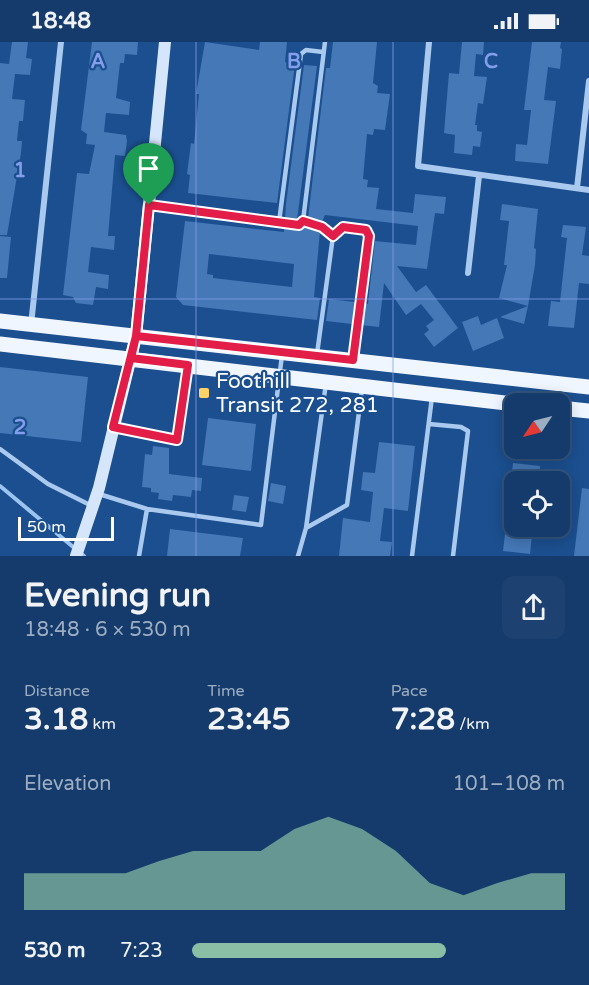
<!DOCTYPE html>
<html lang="en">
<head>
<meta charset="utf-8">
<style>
  :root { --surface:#143b6b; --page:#1d4271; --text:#f1f3f6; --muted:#9dadc1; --line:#33557e; --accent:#8abfa5 }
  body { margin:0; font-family:"Varela Round",sans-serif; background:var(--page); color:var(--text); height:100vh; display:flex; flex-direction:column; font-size:22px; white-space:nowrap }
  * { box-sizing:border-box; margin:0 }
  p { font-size:20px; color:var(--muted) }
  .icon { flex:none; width:33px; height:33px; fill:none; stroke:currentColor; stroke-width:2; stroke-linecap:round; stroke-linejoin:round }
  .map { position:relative; height:514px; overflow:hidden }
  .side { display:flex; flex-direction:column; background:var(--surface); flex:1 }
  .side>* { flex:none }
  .needle { width:39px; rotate:235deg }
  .controls { position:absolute; left:504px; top:351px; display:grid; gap:12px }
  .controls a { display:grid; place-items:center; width:66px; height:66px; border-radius:12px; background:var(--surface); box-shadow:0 3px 15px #0003,0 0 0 2px var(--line); font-size:30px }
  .scale { position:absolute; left:18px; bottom:15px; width:96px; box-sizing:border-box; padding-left:6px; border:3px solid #fff; border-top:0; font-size:16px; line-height:21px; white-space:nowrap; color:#fff; -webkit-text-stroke:4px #1b4f8f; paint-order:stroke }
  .pin { position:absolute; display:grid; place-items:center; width:51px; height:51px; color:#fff; margin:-62px -26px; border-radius:50% 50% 50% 0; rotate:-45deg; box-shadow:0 0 6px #0007 }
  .pin .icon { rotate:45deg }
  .round { display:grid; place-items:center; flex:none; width:63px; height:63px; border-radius:12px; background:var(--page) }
  .summary { display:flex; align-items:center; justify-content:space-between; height:102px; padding:0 24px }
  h1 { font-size:33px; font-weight:700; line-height:45px }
  .metrics { display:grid; grid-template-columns:repeat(3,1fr); gap:9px; height:102px; padding:6px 24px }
  .metrics div { display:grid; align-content:center }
  .metrics b { font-size:30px; font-weight:700 }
  .metrics small { font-size:16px; font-weight:400 }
  .metrics p { font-size:16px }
  .chart { height:168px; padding:12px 24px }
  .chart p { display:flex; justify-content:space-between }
  .chart svg { width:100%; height:108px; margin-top:6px; fill:var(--accent); opacity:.7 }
  ul { padding:0 24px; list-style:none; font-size:20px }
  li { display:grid; grid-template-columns:96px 72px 1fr; align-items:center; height:45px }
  li i { height:15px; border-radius:8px; background:var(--accent) }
  .status { display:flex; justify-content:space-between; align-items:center; height:42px; padding:0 30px; background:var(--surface); direction:ltr }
  .status svg { height:16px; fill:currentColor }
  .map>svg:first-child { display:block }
</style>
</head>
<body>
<div class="status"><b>18:48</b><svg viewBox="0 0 49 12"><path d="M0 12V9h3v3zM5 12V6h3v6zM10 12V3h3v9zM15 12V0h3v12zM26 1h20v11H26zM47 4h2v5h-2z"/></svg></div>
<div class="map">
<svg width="589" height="514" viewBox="0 0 589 514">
  <rect width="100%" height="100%" fill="#1b4f8f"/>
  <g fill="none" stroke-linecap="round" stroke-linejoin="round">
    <path stroke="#9cc4f0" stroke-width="4" d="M0,444l84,70"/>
  </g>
  <path fill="#4478b7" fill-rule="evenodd" d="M12,0h16l-2,16 6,1 -2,16 -15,-1 -3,25 13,1 -2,21h-4l-2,20h5l-1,12 -14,82h-7v-172l9,1z
    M92,0h46l-1,13 -12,-1 -1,9h-4l-4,35 14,4 -1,13 -23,-2 -2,19 22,3 1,6 -2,15 -10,-1 -7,81h7l-1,14 -23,-3 -3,25 21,3 -1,14 -12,-2 -3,18 -17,-2 -3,-6 -10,-2 14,-122 12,1 6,-29 -9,-1 1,-10 -6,-4z
    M205,0l54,8 1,-8h27l-2,20 10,2 -18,139 -89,-10 2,-18 -3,-1 4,-31 3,1 5,-50h-3z
    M333,0h44l-4,41 5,3 -1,7 13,1 -5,36 -11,-1 -1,6 -6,-1 -4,45 5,1 -1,7 12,1 -3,21 37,4 2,-19 31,3 -2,17 -9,-1 -8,56 -30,-3 19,26 10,-7 32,43 -24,19 -10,-13 5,-4 -3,-4 8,-6 -13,-16 -15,11 -22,-32 -5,44 -18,-2 3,-22 4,1 7,-63 41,4 2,-19 -93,-11 -3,7 -14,-4 18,-150h4z
    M462,0h22l-1,13 -7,-1 -2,22 13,1 -4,27 -5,-1 -3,22h2v6l5,1 -2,15 -7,-1 -1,9 -18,-2 1,-18 -11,-2 5,-60 10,1z
    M532,0h29l-1,6 2,1 -2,20 -12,-2 -4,33 12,1 -8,63 -33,-3 1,-17 11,1 4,-35h-7z
    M304,23l13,1 -20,154 -12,-1 1,-15z
    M502,162l36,5 -4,39 2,1 -1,16 -7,41 -29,-8 8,-33h-3l5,-44 -9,-1z
    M185,179l99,11v-4l15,1 5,-3 16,5 -6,66 6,1 -3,22 -134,-15 -7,-8zM209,212l85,10 -2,23 -79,-9v-3l-6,-1z
    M563,183l23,2 -4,28 7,1v28l-10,-1 -5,45 -26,-2 3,-25 9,1 7,-64 -6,-1z
    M0,194l11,1 -4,41h-7z
    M329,257l26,3 -3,22 -26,-3z
    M528,264l-4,18 -24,-7z
    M478,274l3,9 16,-7 7,20 -31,13 -11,-29z
    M0,325l88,10 -7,65 -81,-9z
    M208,376l48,6 -5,47 -49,-6z
    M379,400l36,4 -7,65 -24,-3 -4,33 12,1 -2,14h-51l4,-38 27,4 3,-30 -12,-2 2,-18 12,1z
    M153,404l16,2v26l33,4 -1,13 -9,-1 -1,7 -18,-2 -1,6 -14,-2 1,-6 -8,-1v-4l-9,-1 3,-33 7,1z
    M513,421l27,3 -1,13 -28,3z
    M271,441l15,3 -3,18 -15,-3z
    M582,446l7,1v67h-15z
    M234,453l15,2 -3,15 -14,-2z
    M506,484h27l-3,28 -27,-3z
    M170,487l73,9 -3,18h-73z"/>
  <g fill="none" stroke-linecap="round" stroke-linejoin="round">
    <path stroke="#a9c9ee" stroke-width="4.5" d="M149,163l150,20 4,-4 19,6 11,9 -16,118
      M303,179l22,-179
      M279,180l22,-168 5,-4 17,2
      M333,194l10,-9 23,2 2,4 -15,124
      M326,341l-20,145 41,-23 15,-116
      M429,382l32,3 7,4 -15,125
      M115,385l62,13 11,-72
      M0,407l48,35 44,22
      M99,452l48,15 114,16 21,-170
      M139,514l8,-47
      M298,514l8,-28
      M412,514l20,-159"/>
    <path stroke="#a9c9ee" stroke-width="6" d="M429,0l-11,124 171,24
      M577,146l12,-107
      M468,231l11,-97
      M31,283l30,-283"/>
    <path stroke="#d6e6fa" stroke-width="12" d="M76,514l23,-68 37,-152 29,-294"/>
    <path stroke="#f0f6ff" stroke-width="15" d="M0,279l589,66
      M0,302l514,60
      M560,366l29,3"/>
  </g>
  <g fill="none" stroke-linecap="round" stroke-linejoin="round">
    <defs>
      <path id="route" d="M149,163l-13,131 -5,22 57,7 -11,75 -64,-13 23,-91 217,24 16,-124 -3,-6 -23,-3 -10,9 -11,-9 -19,-6 -4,4 -150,-20"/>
    </defs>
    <use href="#route" stroke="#fff" stroke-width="12"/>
    <use href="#route" stroke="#e11d48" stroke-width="8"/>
  </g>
  <path fill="none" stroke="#839eea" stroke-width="1.5" stroke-opacity="0.55" d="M196,0v514M393,0v514M0,257h589"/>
  <rect fill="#ffd166" stroke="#1b4f8f" stroke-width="2" x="198" y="345" width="12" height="12" rx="3"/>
  <g text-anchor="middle" stroke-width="4.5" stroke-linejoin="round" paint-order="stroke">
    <g font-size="21" fill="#fff" stroke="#1b4f8f" text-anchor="start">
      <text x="216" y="346">Foothill<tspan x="216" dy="24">Transit 272, 281</tspan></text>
    </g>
  </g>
  <g font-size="20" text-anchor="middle" font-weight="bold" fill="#839eea" stroke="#1b4f8f" stroke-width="4.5" stroke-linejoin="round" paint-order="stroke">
    <text x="98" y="26">A</text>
    <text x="294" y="26">B</text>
    <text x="491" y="26">C</text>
    <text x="20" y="135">1</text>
    <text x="20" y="392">2</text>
  </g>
</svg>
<div class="controls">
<a><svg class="needle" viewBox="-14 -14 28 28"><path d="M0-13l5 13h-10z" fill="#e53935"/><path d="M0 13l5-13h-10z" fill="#9dadc1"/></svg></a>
<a><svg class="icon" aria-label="locate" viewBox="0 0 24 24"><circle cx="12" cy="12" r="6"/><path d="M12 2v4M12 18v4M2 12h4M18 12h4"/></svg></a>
</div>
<div class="scale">50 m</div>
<div class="pin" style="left:149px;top:163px;background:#1e9e55"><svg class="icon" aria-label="arrive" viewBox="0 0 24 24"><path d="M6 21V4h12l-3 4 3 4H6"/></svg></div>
</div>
<section class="side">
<div class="summary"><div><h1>Evening run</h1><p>18:48 · 6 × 530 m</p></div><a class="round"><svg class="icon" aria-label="share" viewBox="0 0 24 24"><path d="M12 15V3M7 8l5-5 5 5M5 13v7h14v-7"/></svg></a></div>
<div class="metrics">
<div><p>Distance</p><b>3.18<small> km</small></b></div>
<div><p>Time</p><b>23:45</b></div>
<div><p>Pace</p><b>7:28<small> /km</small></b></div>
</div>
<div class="chart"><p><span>Elevation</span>101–108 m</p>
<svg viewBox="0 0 160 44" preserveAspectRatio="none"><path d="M0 44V29L10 29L20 29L30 29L40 24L50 20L60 20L70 20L80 11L90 6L100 11L110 20L120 33L130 38L140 33L150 29L160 29V44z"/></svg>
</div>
<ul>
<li><b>530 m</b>7:23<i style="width:68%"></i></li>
</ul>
</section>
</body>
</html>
